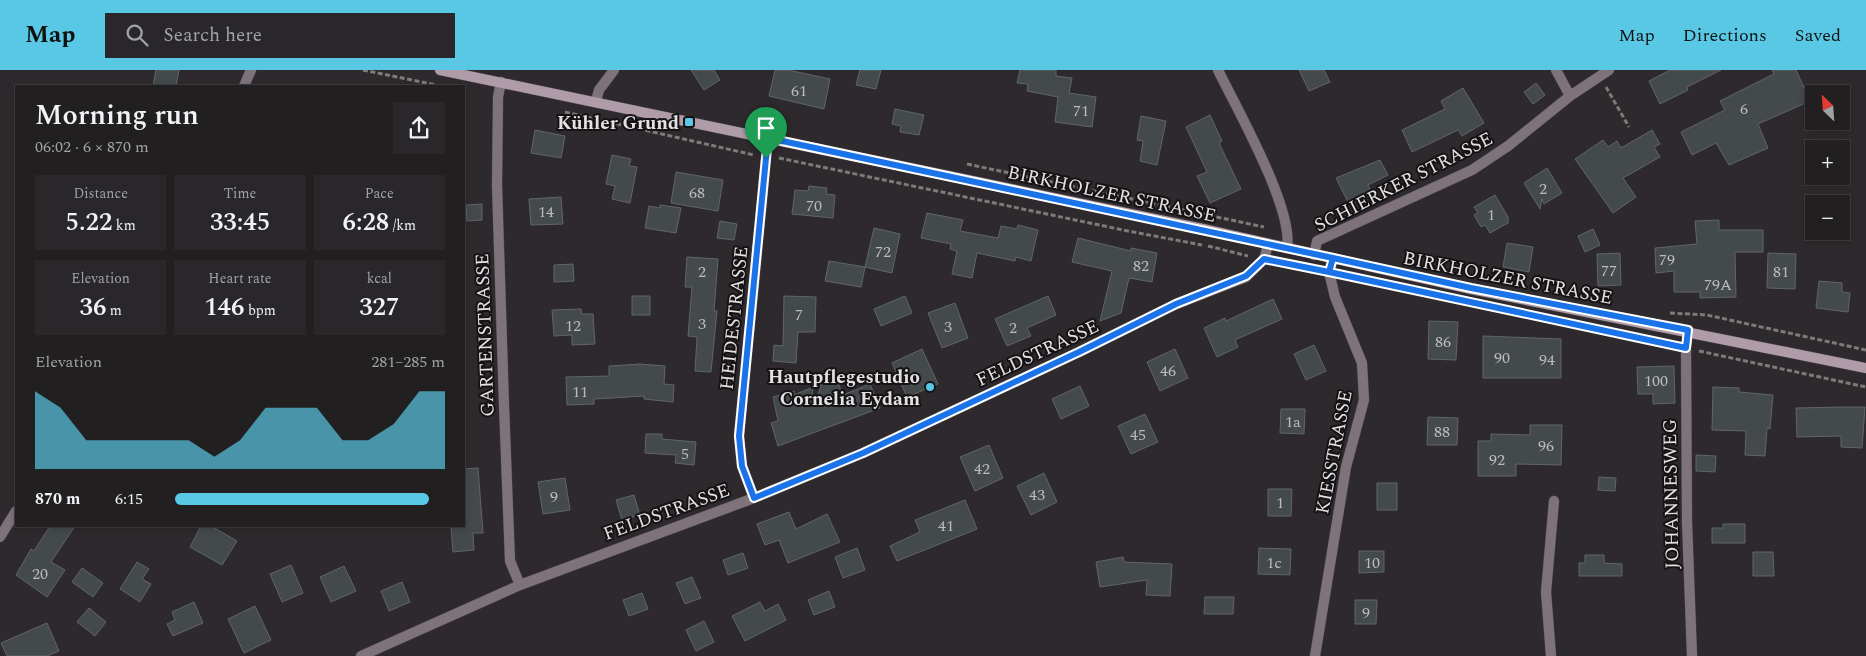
<!DOCTYPE html>
<html lang="en">
<head>
<meta charset="utf-8">
<style>
  :root { --surface:#221f21; --page:#2a272a; --text:#f1f3f6; --muted:#a2a2a5; --line:#3f3d3f; --accent:#59c8e5 }
  body { margin:0; font-family:Spectral,serif; background:var(--page); color:var(--text); height:100vh; display:flex; flex-direction:column; font-size:19px; white-space:nowrap }
  * { box-sizing:border-box; margin:0 }
  p { font-size:16px; color:var(--muted) }
  .icon { flex:none; width:28px; height:28px; fill:none; stroke:currentColor; stroke-width:2; stroke-linecap:round; stroke-linejoin:round }
  .map { position:relative; flex:1; overflow:hidden }
  .sheet { position:absolute; left:15px; top:15px; width:450px; height:442px; display:flex; flex-direction:column; background:var(--surface); border-radius:0px; box-shadow:0 2px 8px #0003,0 0 0 1px var(--line) }
  .sheet>* { flex:none }
  .needle { width:32px; rotate:335deg }
  .tools { position:absolute; left:1805px; top:15px; display:grid; gap:10px }
  .tools a { display:grid; place-items:center; width:45px; height:45px; border-radius:0px; background:var(--surface); box-shadow:0 2px 8px #0003,0 0 0 1px var(--line); font-size:25px }
  .pin { position:absolute; display:grid; place-items:center; width:42px; height:42px; color:#fff; margin:-51px -21px; border-radius:50% 50% 50% 0; rotate:-45deg; box-shadow:0 0 5px #0007 }
  .pin .icon { rotate:45deg }
  .round { display:grid; place-items:center; flex:none; width:52px; height:52px; border-radius:0px; background:var(--page) }
  .head { display:flex; align-items:center; justify-content:space-between; height:85px; padding:0 20px }
  h1 { font-size:28px; font-weight:600; line-height:38px }
  .metrics { display:grid; grid-template-columns:repeat(3,1fr); gap:8px; height:85px; padding:5px 20px }
  .metrics div { display:grid; align-content:center; border-radius:0px; background:var(--page); text-align:center }
  .metrics b { font-size:25px; font-weight:600 }
  .metrics small { font-size:14px; font-weight:400 }
  .metrics p { font-size:14px }
  .chart { height:140px; padding:10px 20px }
  .chart p { display:flex; justify-content:space-between }
  .chart svg { width:100%; height:90px; margin-top:5px; fill:var(--accent); opacity:.7 }
  ul { padding:0 20px; list-style:none; font-size:16px }
  li { display:grid; grid-template-columns:80px 60px 1fr; align-items:center; height:38px }
  li i { height:12px; border-radius:6px; background:var(--accent) }
  header { display:flex; align-items:center; gap:30px; box-sizing:border-box; height:70px; padding:0 25px; background:var(--accent); color:#111 }
  header strong { font-size:24px }
  nav { display:flex; gap:28px; margin-inline-start:auto; font-size:18px }
  .search { width:350px; height:45px; background:var(--page); display:flex; align-items:center; gap:12px; box-sizing:border-box; padding:0 18px; border-radius:0px; color:var(--muted); font-size:19px }
  .map>svg:first-child { display:block }
</style>
</head>
<body>
<header>
<strong>Map</strong>
<div class="search"><svg class="icon" aria-label="search" viewBox="0 0 24 24"><circle cx="10" cy="10" r="6"/><path d="M15 15l6 6"/></svg>Search here</div>
<nav><a>Map</a><a>Directions</a><a>Saved</a></nav>
</header>
<div class="map">
<svg width="1866" height="586" viewBox="0 0 1866 586">
  <rect width="100%" height="100%" fill="#2d292c"/>
  <path fill="#44494b" stroke="#606667" d="M156,0h23l-3,16h-23z
    M691,0h23l6,10 -16,10z
    M775,0h13l42,9 -6,30 -55,-13z
    M860,0h21l-5,19 -20,-4z
    M1020,0h36v6l16,2 -3,15 27,4 -4,30 -37,-5 3,-25 -31,-6 1,-7 -11,-1z
    M1299,0h25l6,12 -21,9z
    M1670,0h51l-34,17 1,3 -28,14 -11,-23z
    M1772,0h24l14,31 -52,23 10,24 -39,17 -13,-22 -24,12 -11,-23 44,-22 -5,-9 54,-27z
    M1536,13l9,12 -12,9 -9,-12z
    M1463,18l21,35 -22,13 -4,-6 -46,22 -10,-22 43,-21 -4,-8z
    M895,39l29,6 -5,20 -19,-3 1,-6 -9,-2z
    M1210,45l12,26 -3,2 22,46 -31,14 -13,-27 10,-4 -21,-45z
    M1141,46l25,5 -9,44 -17,-4 3,-20 -6,-1z
    M535,60l30,6 -4,22 -30,-5z
    M1652,60l8,14 -6,3 6,10 -37,21 13,19 -23,16 -38,-54 28,-19 5,7 9,-6 4,7z
    M612,85l19,4 -2,7 8,1 -7,36 -18,-4 3,-13 -9,-2z
    M1380,90l8,15 -20,10 4,9 -23,10 -13,-26z
    M1547,98l15,25 -18,11 -2,-5 -2,10 -16,-26z
    M676,102l47,8 -5,31 -47,-8z
    M809,116l18,2 -1,6 9,1 -2,23 -41,-4 3,-24 13,1z
    M1495,125l13,22v6l-18,10 -5,-8 -4,2 -7,-12 4,-2 -4,-6z
    M561,127l2,27 -32,1 -2,-26z
    M482,134v16l-15,1 -1,-16z
    M660,135l21,3 -5,25 -31,-5 4,-22 11,2z
    M927,143l36,7 -3,11 38,7 3,-12 16,3 1,-4 20,5 -7,31 -15,-4 -1,4 -38,-8 -5,25 -20,-4 5,-23 -7,-2 1,-5 -30,-6z
    M1719,150v10h44v22h-28l1,45 -36,1v-6h-26v-21l-18,2 -1,-25 42,-4 -2,-23z
    M720,151l17,3 -3,16 -17,-2z
    M874,158l26,6 -8,39 -27,-6z
    M1593,159l7,16 -15,7 -7,-16z
    M1078,168l53,13v-3l26,5 -5,29 -23,-4 -8,35 -21,8 12,-50 -40,-9z
    M1507,173l26,4 -4,25 -26,-5z
    M1620,183l1,32 -23,1 -1,-32z
    M1768,183l28,1 -1,35 -28,-1z
    M687,187l31,2 -4,52h3l-6,61 -16,-1 2,-34 -9,-1 4,-49h-7z
    M829,191l36,6 -4,20 -36,-6z
    M573,194l1,17 -20,1v-17z
    M1819,211l23,2v9l8,1 -2,19 -32,-4z
    M632,226h18v19h-18z
    M784,226l32,1 -1,35h-17l-2,31 -23,-2 1,-16 9,1z
    M905,226l7,17 -31,13 -7,-17z
    M1048,226l8,19 -29,13 4,8 -24,10 -12,-27z
    M1273,229l9,20 -47,21 3,7 -21,10 -13,-29 21,-10 1,3z
    M955,233l13,35 -26,10 -14,-35z
    M581,239l1,5h11l2,30 -23,1v-10l-18,1 -2,-26z
    M1429,251l29,1 -2,38 -28,-1z
    M1483,266l78,3v39h-78z
    M1314,275l12,26 -20,9 -12,-26z
    M922,279l16,35 -31,13 -15,-34z
    M1175,279l13,29 -28,13 -13,-29z
    M640,294l25,2 -1,18 10,1 -1,17 -29,-3v-3l-50,3v5l-27,1 -1,-28 43,-1v-10z
    M1674,296l1,37 -22,1v-10h-15l-1,-27z
    M836,308l7,17 27,-11 10,24 -102,38 -7,-23 7,-2 -5,-24 21,-6v4l19,-8 -1,12 5,1 4,-16z
    M1080,316l9,20 -28,13 -9,-20z
    M1713,317l26,1v4l34,3 -3,34 -3,-1 -2,28 -20,-1 1,-24 -34,-1z
    M1843,337h22l-3,41 -21,-1v-11l-44,1 -1,-29z
    M1281,339h24l-1,25 -24,-1z
    M1145,344l13,28 -27,12 -13,-28z
    M1428,347l30,1 -1,27h-30z
    M1530,355h32l-1,40 -45,-1v12h-38v-35h13v-7l39,1z
    M646,364h16v5l34,3 -2,23 -19,-2 1,-8 -31,-2z
    M989,375l14,33 -28,13 -15,-34z
    M1696,385l20,1 -1,16 -19,-1z
    M478,398l5,65h-10l1,17 -21,2 -2,-26h13v-57z
    M1044,403l13,29 -26,13 -14,-29z
    M1599,407l17,1 -1,13 -17,-1z
    M565,408l5,32 -27,4 -5,-32z
    M1377,413h20v27h-20z
    M1268,419h24l-1,27h-23z
    M634,425l6,20 -18,5 -6,-20z
    M965,430l12,29 -80,32 -7,-15 30,-14 -5,-12z
    M789,442l7,17 31,-15 13,28 -52,21 -9,-23 -14,5 -8,-21z
    M1723,454h22v19h-33v-15h11z
    M50,456h25l-24,36 14,8 -18,27 -31,-22 15,-26 3,2z
    M201,456h10l26,15 -15,24 -32,-18z
    M857,478l8,22 -22,8 -8,-21z
    M1259,478l32,1 -1,26 -32,-1z
    M1359,481h25v21l-25,1z
    M1753,482h20l1,24h-21z
    M743,483l5,15 -20,7 -5,-15z
    M1585,485h19v8l18,1v12h-43v-13h6z
    M1123,487l1,5 48,2 -2,32 -24,-1 1,-15 -47,7 -4,-25z
    M137,492l12,7 -7,10 9,5 -11,18 -20,-13z
    M291,495l12,28 -21,9 -12,-28z
    M344,496l12,25 -25,11 -11,-25z
    M82,498l21,15 -10,14 -21,-15z
    M692,507l9,21 -16,6 -9,-21z
    M402,512l8,20 -21,9 -8,-20z
    M829,521l6,16 -21,8 -6,-15z
    M642,523l6,16 -19,7 -6,-16z
    M1205,527h29l-1,17h-29z
    M1355,530h22l-1,24h-21z
    M194,532l9,21 -30,13 -6,-12 8,-4 -3,-8z
    M760,532l5,9 13,-7 8,16 -41,21 -13,-25z
    M255,536l16,34 -27,13 -16,-34z
    M89,538l17,14 -11,14 -18,-14z
    M704,551l10,21 -18,9 -10,-21z
    M47,553l12,28 -12,5h-40l-6,-13z"/>
  <g fill="none" stroke-linecap="round" stroke-linejoin="round">
    <defs>
      <path id="lane" d="M1688,261l-2,17 1,174 5,134
        M1551,586l-5,-64 8,-91"/>
      <path id="street" d="M1218,0c19,39 76,139 69,178
        M1556,0l14,26
        M501,12l-3,15 -1,88 7,220 6,156 10,24
        M244,16l7,-16
        M596,31l3,-11 15,-20
        M1314,185l3,-14 155,-71 36,-24 62,-50 39,-26
        M754,428l-12,-32 -3,-30 29,-298
        M0,467l16,-26
        M361,586l159,-71 234,-87 109,-45 216,-101 97,-48 70,-27 18,-18 4,-14
        M1315,586l31,-189 18,-67 -2,-37 -27,-66 -6,-25 4,-13"/>
      <path id="secondary" d="M440,0l763,159 268,60 395,79"/>
    </defs>
    <use href="#lane" stroke="#4a4649" stroke-width="11"/>
    <use href="#street" stroke="#4a4649" stroke-width="11"/>
    <use href="#secondary" stroke="#4a4649" stroke-width="11"/>
    <path stroke="#7d7a7c" stroke-width="3" stroke-dasharray="5 2.5" stroke-linecap="butt" d="M363,0l73,15
      M1606,17l23,40
      M565,42l189,43
      M779,88l349,73 74,14
      M967,94l297,63
      M1208,176l40,10
      M1670,243l37,2 159,35
      M1699,281l167,36"/>
    <use href="#lane" stroke="#7f737b" stroke-width="10"/>
    <use href="#street" stroke="#7f737b" stroke-width="10"/>
    <use href="#secondary" stroke="#b09ba9" stroke-width="10"/>
  </g>
  <g fill="none" stroke-linecap="round" stroke-linejoin="round">
    <defs>
      <path id="route" d="M766,88l-27,278 3,30 12,32 109,-45 216,-101 97,-48 70,-28 18,-17 65,13 4,-14 138,30 217,42 -2,18 -357,-76 4,-14 -565,-120 -2,20"/>
    </defs>
    <use href="#route" stroke="#fff" stroke-width="10"/>
    <use href="#route" stroke="#1a73e8" stroke-width="6"/>
  </g>
  <g fill="#59c8e5" stroke="#141214" stroke-width="2">
    <rect x="684" y="47" width="10" height="10" rx="2.5"/>
    <circle cx="930" cy="317" r="5"/>
  </g>
  <g text-anchor="middle" stroke-width="4" stroke-linejoin="round" paint-order="stroke">
    <g font-size="16" fill="#bcbbbd">
      <text x="799" y="26">61</text>
      <text x="1744" y="44">6</text>
      <text x="1081" y="46">71</text>
      <text x="1543" y="124">2</text>
      <text x="697" y="128">68</text>
      <text x="814" y="141">70</text>
      <text x="546" y="147">14</text>
      <text x="1491" y="150">1</text>
      <text x="883" y="187">72</text>
      <text x="1667" y="195">79</text>
      <text x="1141" y="201">82</text>
      <text x="1609" y="206">77</text>
      <text x="702" y="207">2</text>
      <text x="1781" y="207">81</text>
      <text x="1718" y="220">79A</text>
      <text x="799" y="250">7</text>
      <text x="702" y="259">3</text>
      <text x="573" y="261">12</text>
      <text x="948" y="262">3</text>
      <text x="1013" y="263">2</text>
      <text x="1443" y="277">86</text>
      <text x="1502" y="293">90</text>
      <text x="1547" y="295">94</text>
      <text x="1168" y="306">46</text>
      <text x="1656" y="316">100</text>
      <text x="580" y="327">11</text>
      <text x="1293" y="357">1a</text>
      <text x="1442" y="367">88</text>
      <text x="1138" y="370">45</text>
      <text x="1546" y="381">96</text>
      <text x="685" y="389">5</text>
      <text x="1497" y="395">92</text>
      <text x="982" y="404">42</text>
      <text x="1037" y="430">43</text>
      <text x="554" y="432">9</text>
      <text x="1280" y="438">1</text>
      <text x="946" y="461">41</text>
      <text x="1274" y="498">1c</text>
      <text x="1372" y="498">10</text>
      <text x="40" y="509">20</text>
      <text x="1366" y="548">9</text>
    </g>
    <g font-size="19" font-weight="bold" fill="#e4e1e3" stroke="#141214" text-anchor="end">
      <text x="679" y="59">Kühler Grund</text>
      <text x="920" y="313">Hautpflegestudio<tspan x="920" dy="22">Cornelia Eydam</tspan></text>
    </g>
    <g font-size="19" fill="#e4e1e3" stroke="#141214">
      <text transform="translate(1403 111) rotate(-27)" y="7">SCHIERKER STRASSE</text>
      <text transform="translate(1112 123) rotate(12)" y="7">BIRKHOLZER STRASSE</text>
      <text transform="translate(1508 207) rotate(11)" y="7">BIRKHOLZER STRASSE</text>
      <text transform="translate(733 248) rotate(-84)" y="7">HEIDESTRASSE</text>
      <text transform="translate(484 265) rotate(-92)" y="7">GARTENSTRASSE</text>
      <text transform="translate(1037 282) rotate(-25)" y="7">FELDSTRASSE</text>
      <text transform="translate(1333 382) rotate(-79)" y="7">KIESSTRASSE</text>
      <text transform="translate(1670 424) rotate(-91)" y="7">JOHANNESWEG</text>
      <text transform="translate(666 441) rotate(-20)" y="7">FELDSTRASSE</text>
    </g>
  </g>
</svg>
<div class="tools">
<a><svg class="needle" viewBox="-14 -14 28 28"><path d="M0-13l5 13h-10z" fill="#e53935"/><path d="M0 13l5-13h-10z" fill="#a2a2a5"/></svg></a>
<a>+</a>
<a>−</a>
</div>
<div class="pin" style="left:766px;top:88px;background:#1e9e55"><svg class="icon" aria-label="arrive" viewBox="0 0 24 24"><path d="M6 21V4h12l-3 4 3 4H6"/></svg></div>
<section class="sheet">
<div class="head"><div><h1>Morning run</h1><p>06:02 · 6 × 870 m</p></div><a class="round"><svg class="icon" aria-label="share" viewBox="0 0 24 24"><path d="M12 15V3M7 8l5-5 5 5M5 13v7h14v-7"/></svg></a></div>
<div class="metrics">
<div><p>Distance</p><b>5.22<small> km</small></b></div>
<div><p>Time</p><b>33:45</b></div>
<div><p>Pace</p><b>6:28<small> /km</small></b></div>
</div>
<div class="metrics">
<div><p>Elevation</p><b>36<small> m</small></b></div>
<div><p>Heart rate</p><b>146<small> bpm</small></b></div>
<div><p>kcal</p><b>327</b></div>
</div>
<div class="chart"><p><span>Elevation</span>281–285 m</p>
<svg viewBox="0 0 160 44" preserveAspectRatio="none"><path d="M0 44V6L10 14L20 30L30 30L40 30L50 30L60 30L70 38L80 30L90 14L100 14L110 14L120 30L130 30L140 22L150 6L160 6V44z"/></svg>
</div>
<ul>
<li><b>870 m</b>6:15<i style="width:94%"></i></li>
</ul>
</section>
</div>
</body>
</html>
